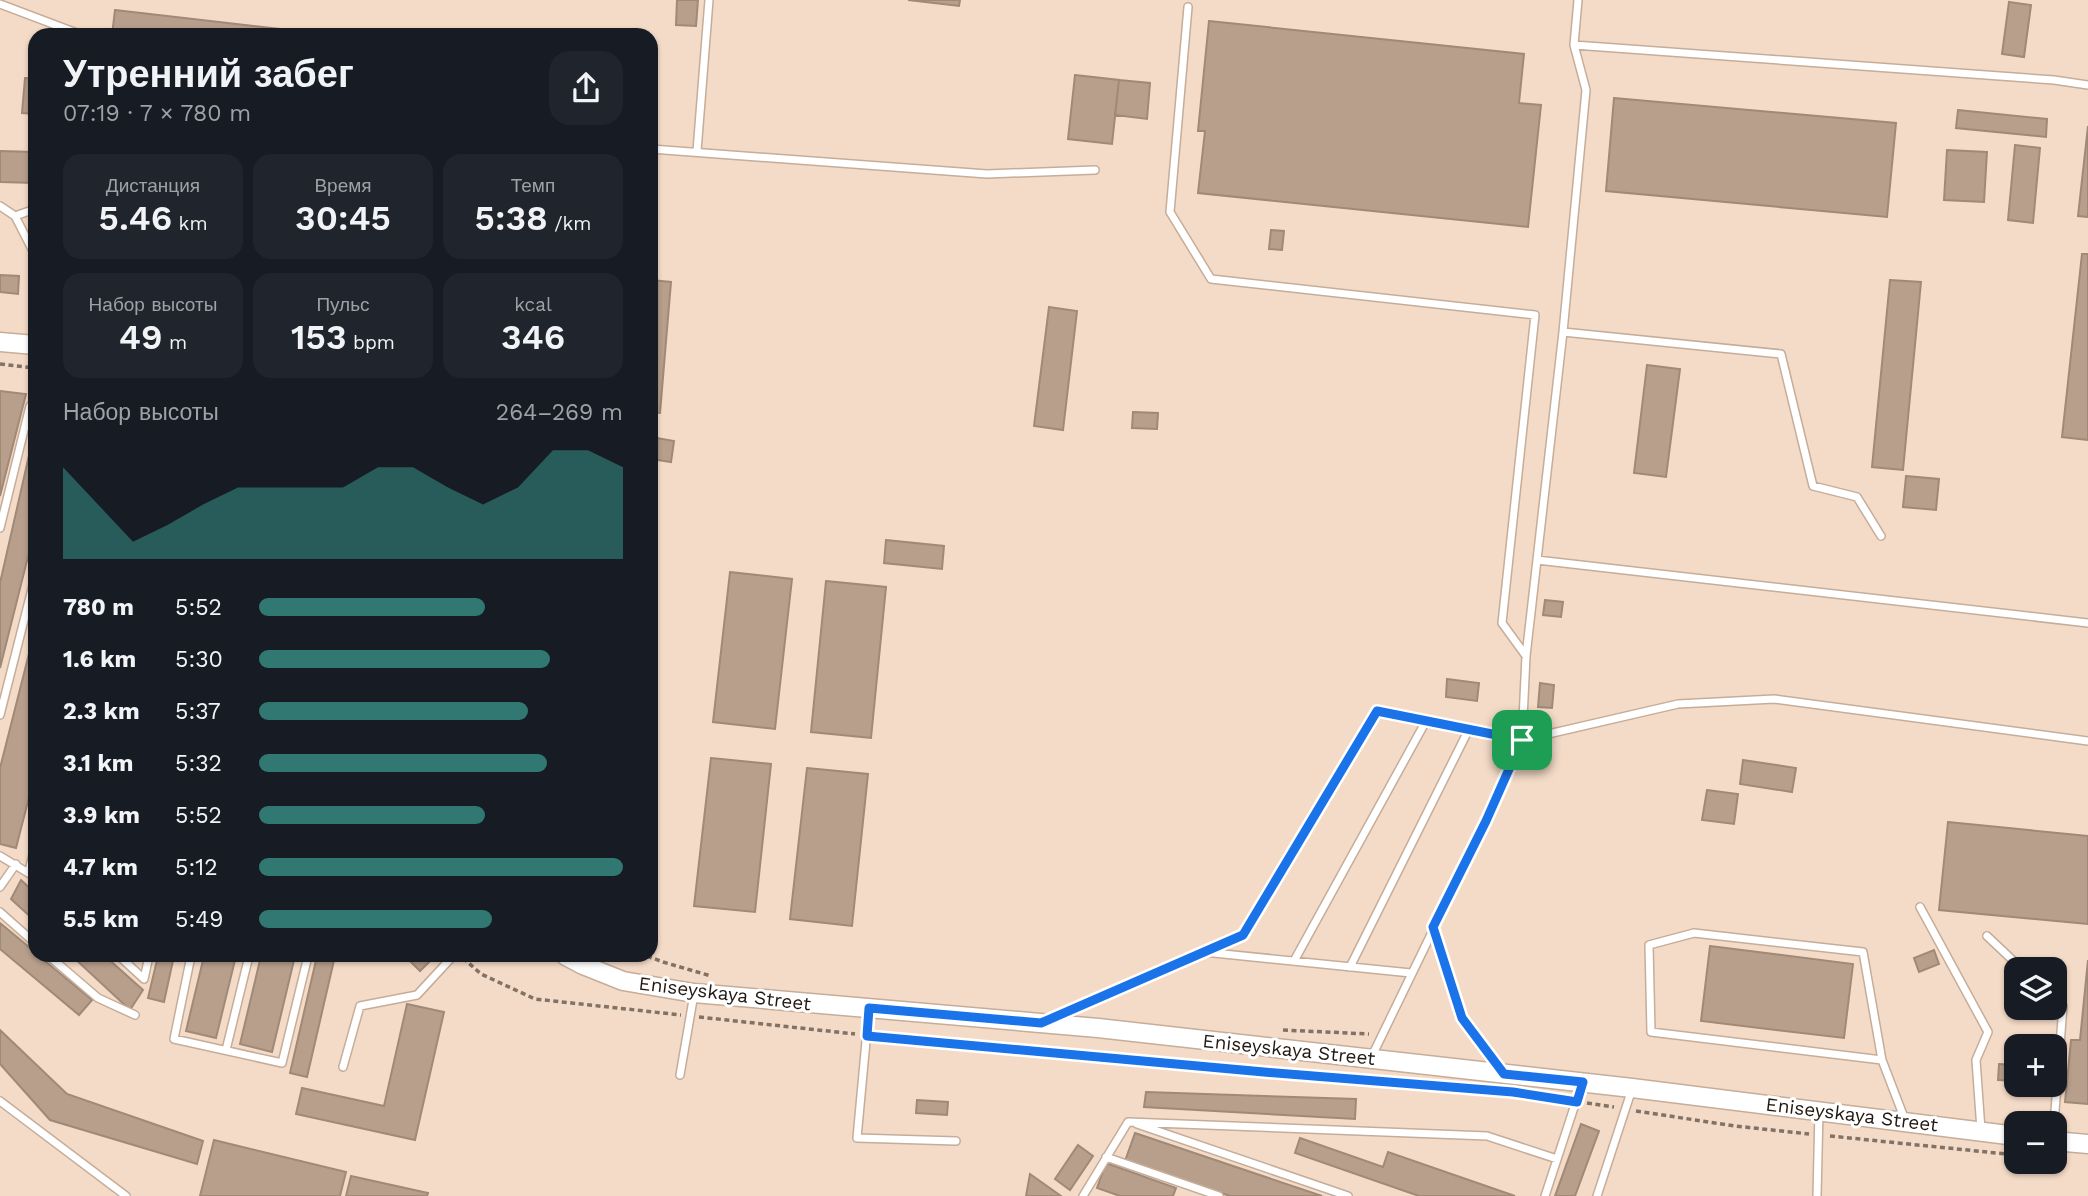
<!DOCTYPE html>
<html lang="ru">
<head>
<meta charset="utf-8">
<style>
  :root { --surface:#171b24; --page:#20242c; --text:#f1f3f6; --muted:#9ea1a6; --accent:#307871 }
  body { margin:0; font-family:"Work Sans",sans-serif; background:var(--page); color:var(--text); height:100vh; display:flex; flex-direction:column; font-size:26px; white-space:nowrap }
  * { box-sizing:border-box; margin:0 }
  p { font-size:23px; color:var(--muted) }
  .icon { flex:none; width:38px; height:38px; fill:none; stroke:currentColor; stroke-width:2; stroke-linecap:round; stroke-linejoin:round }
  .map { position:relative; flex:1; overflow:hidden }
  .drawer { position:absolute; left:28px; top:28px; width:630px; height:934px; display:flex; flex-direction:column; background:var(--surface); border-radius:21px; box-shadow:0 2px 5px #0004 }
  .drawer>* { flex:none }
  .tools { position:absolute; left:2004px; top:957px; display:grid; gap:14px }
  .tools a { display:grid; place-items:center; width:63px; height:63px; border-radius:14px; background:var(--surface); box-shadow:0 2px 5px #0004; font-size:35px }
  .pin { position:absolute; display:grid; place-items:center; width:60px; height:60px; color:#fff; margin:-30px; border-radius:14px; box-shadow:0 4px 10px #0006 }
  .round { display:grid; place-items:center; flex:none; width:74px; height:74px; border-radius:21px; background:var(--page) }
  .headline { display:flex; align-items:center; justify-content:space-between; height:119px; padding:0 35px }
  h1 { font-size:38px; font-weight:600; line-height:52px }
  .metrics { display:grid; grid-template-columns:repeat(3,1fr); gap:10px; height:119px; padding:7px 35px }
  .metrics div { display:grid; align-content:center; border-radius:18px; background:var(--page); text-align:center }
  .metrics b { font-size:35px; font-weight:600 }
  .metrics small { font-size:19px; font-weight:400 }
  .metrics p { font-size:19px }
  .chart { height:196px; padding:14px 35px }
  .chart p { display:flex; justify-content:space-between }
  .chart svg { width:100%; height:126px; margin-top:7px; fill:var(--accent); opacity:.7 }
  ul { padding:0 35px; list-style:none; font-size:23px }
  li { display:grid; grid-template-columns:112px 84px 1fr; align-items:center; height:52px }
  li i { height:18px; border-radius:9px; background:var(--accent) }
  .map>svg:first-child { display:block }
</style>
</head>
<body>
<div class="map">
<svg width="2088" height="1196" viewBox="0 0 2088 1196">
  <rect width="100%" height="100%" fill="#f4dbc7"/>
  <path fill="#b79f8c" stroke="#a08976" stroke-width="2" d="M677,0h21l-2,26 -20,-1z
    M908,0h52l-1,6z
    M2009,2l22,3 -7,52 -22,-3z
    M115,10l217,25h-220z
    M1209,21l315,33 -5,49 22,2 -13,122 -330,-34 7,-62h-7z
    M1075,75l44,5 -7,64 -44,-5z
    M25,78l10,1v35l-13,-1z
    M1119,80l31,3 -3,36 -32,-4z
    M1614,98l282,25 -9,94 -281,-26z
    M1958,110l89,9 -1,18 -90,-9z
    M2088,126v91l-10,-1z
    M2015,145l25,3 -7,75 -25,-3z
    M1947,150l40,2 -3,50 -40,-2z
    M0,151l35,1v31l-35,-1z
    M1271,230l13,1 -2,19 -13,-1z
    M2082,254h6v186l-26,-3z
    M0,275l19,1 -1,18 -18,-2z
    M651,280l20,2 -11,131 -9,-1z
    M1890,280l31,2 -18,188 -31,-3z
    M1049,307l28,4 -14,119 -29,-4z
    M1647,365l33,4 -14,108 -32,-4z
    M0,391l26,3 -26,102z
    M1133,412l25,1 -1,16 -25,-1z
    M35,429v100l-35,139v-85z
    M651,437l23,4 -3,21 -20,-3z
    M1906,476l33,3 -3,31 -33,-3z
    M886,540l58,6 -2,23 -58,-6z
    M730,572l62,7 -17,150 -62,-7z
    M826,581l60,6 -15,151 -60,-6z
    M1545,600l18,2 -2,15 -18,-2z
    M35,630v144l-19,74 -16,-4v-76z
    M1447,679l32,4 -2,18 -31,-4z
    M1540,683l14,2 -2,23 -14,-1z
    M711,758l60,6 -16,148 -61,-6z
    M1743,760l53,8 -4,24 -52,-8z
    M807,768l61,6 -16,152 -62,-7z
    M1707,790l31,4 -4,30 -32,-4z
    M1948,822l140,14v88l-149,-14z
    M21,880l14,13v28l-24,-22z
    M0,923l35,29v4h4l53,44 -13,15 -79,-66z
    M1710,946l143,18 -9,74 -143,-17z
    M1934,950l5,14 -20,8 -5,-14z
    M72,956h33l38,34 -13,20z
    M158,956h16l-10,46 -16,-4z
    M204,956h32l-20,82 -30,-7z
    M261,956h34l-23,96 -32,-8z
    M317,956h18l-28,121 -17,-4z
    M407,956h21l4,3 -12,12 -14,-14z
    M2088,960v144l-23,-2 6,-62h9z
    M407,1004l37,8 -29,128 -119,-26 6,-26 82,18z
    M0,1030l67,64 136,47 -6,23 -147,-44 -50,-56z
    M1999,1064l17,1v16l-18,-1z
    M1146,1092l210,7 -1,20 -211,-12z
    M917,1100l31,2 -1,13 -31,-2z
    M1581,1124l18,7 -24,65h-20z
    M1135,1133l187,63h-92l-105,-35z
    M1300,1138l83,29 5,-15 127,44h-96l-124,-43z
    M214,1140l132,32 -6,24h-140z
    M1078,1145l15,11 -23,34 -15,-11z
    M1106,1163l70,25 -3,8h-53l-23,-8z
    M1030,1174l31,22h-35z
    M351,1176l77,17 -1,3h-81z"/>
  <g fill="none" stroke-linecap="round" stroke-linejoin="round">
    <defs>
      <path id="service" d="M0,4l82,31
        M1188,7l-18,205 41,67 324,36 -33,308 24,33
        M1574,45l480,35 34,5
        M651,149l336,25 108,-4
        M697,151l12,-151
        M0,206l15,10 20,39
        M15,216l20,-7
        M1563,332l218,22 32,132 44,11 24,39
        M0,528l30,-122
        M1537,560l551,63
        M0,715l35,-138
        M0,856l35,21
        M29,871l6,-25
        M0,887l16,-23
        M1920,907l68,125 -12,28 5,70
        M0,912l35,31
        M1433,927l29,91 40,52
        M1987,936l36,34
        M1204,952l207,21
        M49,956l49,42 37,17
        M119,956l25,23 5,-23
        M191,956l-17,83 108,24 26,-107
        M1294,961l132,-240
        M1350,967l119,-238
        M869,1009l-12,129 99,3
        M1051,1019l192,-84 134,-224 145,29 156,-36 96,-5 314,42
        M226,1050l23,-94
        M1371,1058l115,-237 36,-81 4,-84 37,-324 23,-242 -12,-45 4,-45
        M1882,1060l-19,-108 -169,-19 -45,12 2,87 231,28 23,60
        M343,1067l17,-61 57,-11 36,-39
        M680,1075l14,-81
        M0,1101l126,95
        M1137,1124l211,72
        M2054,1124l9,-118 -9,-8
        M1106,1157l113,39
        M1083,1196l45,-74 359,14 70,23
        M1545,1196l37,-113
        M1597,1196l35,-107
        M1817,1196l2,-85"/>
      <path id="tertiary" d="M0,342l35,3
        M566,956l17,9 40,16 71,12 404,35 534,60 384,48
        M2054,1141l34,3"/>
    </defs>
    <use href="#service" stroke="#c5ad9a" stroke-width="10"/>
    <use href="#tertiary" stroke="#c5ad9a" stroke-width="21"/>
    <path stroke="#827265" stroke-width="3.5" stroke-dasharray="5 3.5" stroke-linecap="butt" d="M0,364l35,4
      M647,956l16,6 48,14
      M463,958l18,16 54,25 146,16
      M699,1017l156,17
      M1283,1030l86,4
      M877,1037l387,35 191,15
      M1587,1103l27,4
      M1636,1111l99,15 74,8
      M1830,1136l186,19"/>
    <use href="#service" stroke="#fff" stroke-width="7"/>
    <use href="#tertiary" stroke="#fff" stroke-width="18"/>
  </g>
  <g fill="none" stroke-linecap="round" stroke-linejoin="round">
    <defs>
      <path id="route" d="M1377,711l145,29 -36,81 -53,106 29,91 42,56 79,8 -6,20 -64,-10 -249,-20 -397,-36 2,-28 172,15 202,-88z"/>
    </defs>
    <use href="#route" stroke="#fff" stroke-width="14"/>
    <use href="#route" stroke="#1a73e8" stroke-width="9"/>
  </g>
  <g text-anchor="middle" stroke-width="6" stroke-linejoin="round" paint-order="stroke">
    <g font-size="19" fill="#221912" stroke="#fff">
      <text transform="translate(725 993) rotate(7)" y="7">Eniseyskaya Street</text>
      <text transform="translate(1289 1049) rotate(6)" y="7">Eniseyskaya Street</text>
      <text transform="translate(1852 1114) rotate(7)" y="7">Eniseyskaya Street</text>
    </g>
  </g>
</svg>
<div class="tools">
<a><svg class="icon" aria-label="layers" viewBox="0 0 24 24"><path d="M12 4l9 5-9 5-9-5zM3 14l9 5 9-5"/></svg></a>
<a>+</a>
<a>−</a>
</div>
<div class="pin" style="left:1522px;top:740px;background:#1e9e55"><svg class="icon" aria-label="arrive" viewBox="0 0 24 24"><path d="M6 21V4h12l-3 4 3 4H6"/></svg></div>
<section class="drawer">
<div class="headline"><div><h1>Утренний забег</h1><p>07:19 · 7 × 780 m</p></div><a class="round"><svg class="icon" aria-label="share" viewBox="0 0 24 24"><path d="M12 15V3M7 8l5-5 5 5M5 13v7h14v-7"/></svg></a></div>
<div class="metrics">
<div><p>Дистанция</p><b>5.46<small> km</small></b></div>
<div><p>Время</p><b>30:45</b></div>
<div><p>Темп</p><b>5:38<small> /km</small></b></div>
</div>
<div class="metrics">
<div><p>Набор высоты</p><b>49<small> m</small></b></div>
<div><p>Пульс</p><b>153<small> bpm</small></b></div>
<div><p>kcal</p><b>346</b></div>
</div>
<div class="chart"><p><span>Набор высоты</span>264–269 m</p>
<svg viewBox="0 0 160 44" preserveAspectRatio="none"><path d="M0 44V12L10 25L20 38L30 32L40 25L50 19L60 19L70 19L80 19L90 12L100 12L110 19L120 25L130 19L140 6L150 6L160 12V44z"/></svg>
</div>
<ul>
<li><b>780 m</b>5:52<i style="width:62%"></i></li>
<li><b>1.6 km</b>5:30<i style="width:80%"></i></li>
<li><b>2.3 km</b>5:37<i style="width:74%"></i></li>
<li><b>3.1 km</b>5:32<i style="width:79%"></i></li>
<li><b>3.9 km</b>5:52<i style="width:62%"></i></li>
<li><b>4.7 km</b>5:12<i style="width:100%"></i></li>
<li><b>5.5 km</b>5:49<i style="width:64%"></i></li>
</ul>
</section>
</div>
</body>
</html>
